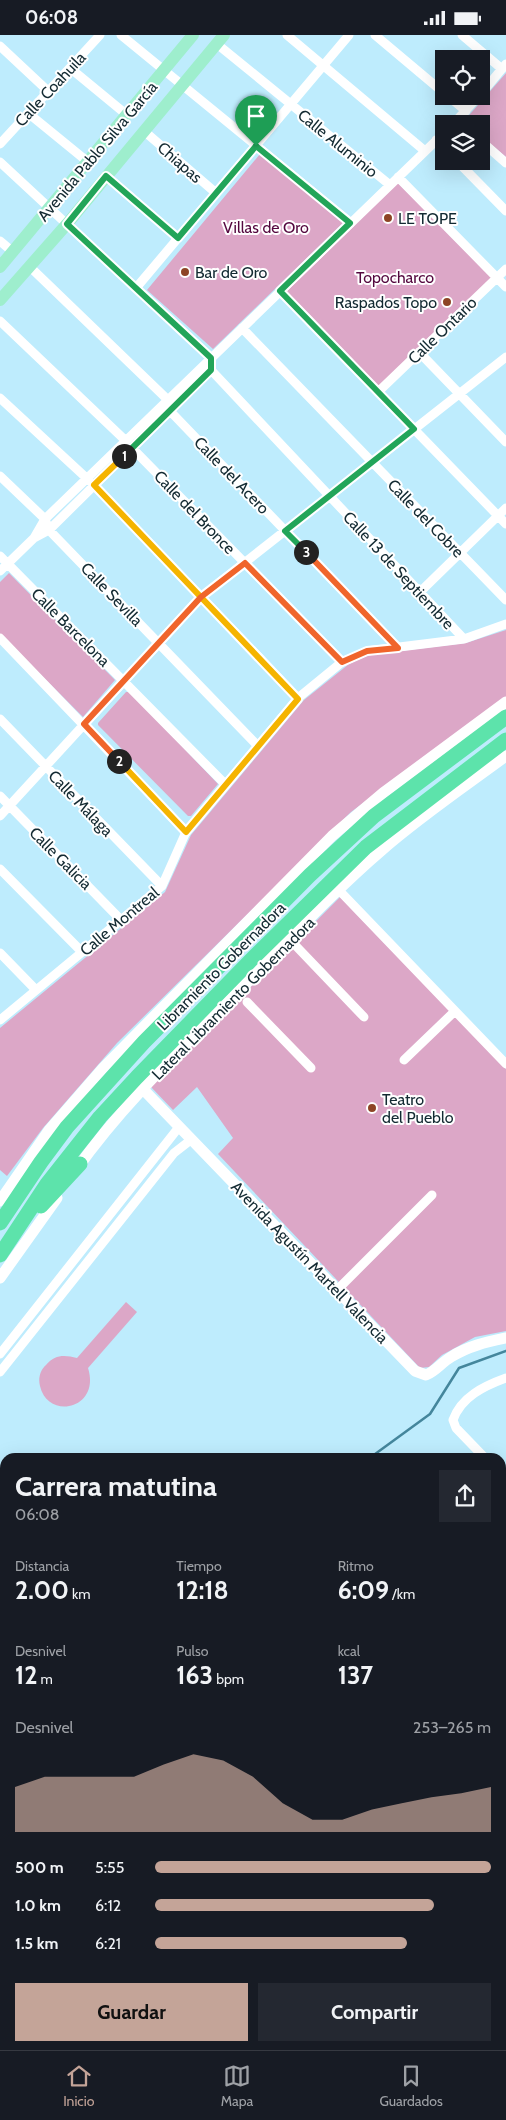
<!DOCTYPE html>
<html lang="es">
<head>
<meta charset="utf-8">
<style>
  :root { --surface:#171b24; --page:#242831; --text:#f1f3f6; --muted:#9ea1a6; --line:#363941; --accent:#c4a498 }
  body { margin:0; font-family:Cabin,sans-serif; background:var(--page); color:var(--text); height:100vh; display:flex; flex-direction:column; font-size:19px; white-space:nowrap }
  * { box-sizing:border-box; margin:0 }
  p { font-size:16px; color:var(--muted) }
  .icon { flex:none; width:28px; height:28px; fill:none; stroke:currentColor; stroke-width:2; stroke-linecap:round; stroke-linejoin:round }
  .map { position:relative; flex:1; overflow:hidden }
  .panel { position:absolute; left:0px; top:1418px; width:506px; height:598px; display:flex; flex-direction:column; background:var(--surface); border-radius:15px 15px 0 0; box-shadow:0 5px 20px #0002 }
  .panel>* { flex:none }
  .fabs { position:absolute; left:435px; top:15px; display:grid; gap:10px }
  .fabs a { display:grid; place-items:center; width:55px; height:55px; border-radius:0px; background:var(--surface); box-shadow:0 5px 20px #0002; font-size:25px }
  .pin { position:absolute; display:grid; place-items:center; width:42px; height:42px; color:#fff; margin:-51px -21px; border-radius:50% 50% 50% 0; rotate:-45deg; box-shadow:0 0 5px #0007 }
  .pin .icon { rotate:45deg }
  .km { position:absolute; width:25px; height:25px; margin:-12px; border-radius:50%; background:#222; color:#fff; font-size:14px; line-height:25px; text-align:center }
  .round { display:grid; place-items:center; flex:none; width:52px; height:52px; border-radius:0px; background:var(--page) }
  .headline { display:flex; align-items:center; justify-content:space-between; height:85px; padding:0 15px }
  h1 { font-size:28px; font-weight:700; line-height:38px }
  .stats { display:grid; grid-template-columns:repeat(3,1fr); gap:8px; height:85px; padding:5px 15px }
  .stats div { display:grid; align-content:center }
  .stats b { font-size:25px; font-weight:700 }
  .stats small { font-size:14px; font-weight:400 }
  .stats p { font-size:14px }
  .chart { height:140px; padding:10px 15px }
  .chart p { display:flex; justify-content:space-between }
  .chart svg { width:100%; height:90px; margin-top:5px; fill:var(--accent); opacity:.7 }
  .button { display:flex; gap:10px; margin-top:auto; padding:10px 15px }
  .button a { flex:1; height:58px; border-radius:0px; background:var(--accent); color:#111; font-size:20px; font-weight:700; line-height:58px; text-align:center }
  .button a+a { background:var(--page); color:var(--text) }
  ul { padding:0 15px; list-style:none; font-size:16px }
  li { display:grid; grid-template-columns:80px 60px 1fr; align-items:center; height:38px }
  li i { height:12px; border-radius:6px; background:var(--accent) }
  .status { display:flex; justify-content:space-between; align-items:center; height:35px; padding:0 25px; background:var(--surface); direction:ltr }
  .status svg { height:14px; fill:currentColor }
  .tabs { display:flex; justify-content:space-around; align-items:center; height:70px; border-top:1px solid var(--line); background:var(--surface); font-size:14px; color:var(--muted) }
  .tabs a { display:grid; justify-items:center; gap:2px }
  .tabs .on { color:var(--accent) }
  .map>svg:first-child { display:block }
</style>
</head>
<body>
<div class="status"><b>06:08</b><svg viewBox="0 0 49 12"><path d="M0 12V9h3v3zM5 12V6h3v6zM10 12V3h3v9zM15 12V0h3v12zM26 1h20v11H26zM47 4h2v5h-2z"/></svg></div>
<div class="map">
<svg width="506" height="2015" viewBox="0 0 506 2015">
  <rect width="100%" height="100%" fill="#beecfd"/>
  <path fill="#dca7c7" d="M506,38v84l-25,-21v-12h-14l-3,-3z
    M260,119l83,69 -130,126 -66,-59z
    M397,147l95,96 -114,111 -94,-96z
    M9,538l106,107 -32,37 -83,-83v-52z
    M506,595v67l-155,115 -234,231 -74,85 -36,48 -7,-6v-142l165,-136 26,-57 113,-135 45,-36 19,-9 98,-12z
    M126,657h4l88,92 -27,32h-3l-90,-91v-2z
    M340,862l166,172v262l-31,6 -33,18 -13,12 -9,1 -202,-214 15,-16 -36,-51 -24,23 -22,-23z
    M126,1267l11,10 -49,56c13,41 -40,53 -48,18 -2,-7 0,-16 6,-21 9,-11 19,-10 31,-7z
    M0,1753l5,4v253h50l-4,5h-51z
    M114,2010h284l6,5h-295z"/>
  <g fill="none" stroke-linecap="round" stroke-linejoin="round">
    <path stroke="#44869c" stroke-width="2.5" d="M371,1422l59,-43 29,-46 47,-17"/>
    <path stroke="#fff" stroke-width="9" d="M121,0l230,188
      M287,0l138,116
      M375,0l69,58
      M462,0l40,34
      M217,9l173,141
      M0,11l48,45
      M70,33l57,47
      M481,59l25,-30
      M448,61l18,15
      M28,78l60,49
      M453,89l26,-28
      M144,96l72,62
      M436,105l8,8
      M481,106l25,22
      M0,109l100,-109
      M457,126l49,50
      M0,127l211,196v12l253,269
      M106,141l72,62
      M398,142l108,110
      M0,206l13,11
      M29,231l139,134
      M136,253l213,-253
      M280,256l226,233
      M0,286l126,120
      M242,293l264,272
      M419,317l87,90
      M378,357l128,-123
      M0,363l94,87 204,213
      M170,376l228,237
      M132,413l210,214
      M0,441l45,43 4,11 209,216
      M34,503l11,-19 399,-386
      M0,521l225,228
      M0,536l34,-33 15,-8 162,-160
      M420,557l86,-84
      M0,603l186,194
      M0,684l162,167
      M0,761l121,124
      M0,781l201,-219 305,-240
      M0,834l82,83
      M335,851l171,178
      M296,911l68,71
      M0,918l36,37
      M247,967l64,66
      M0,985l162,-134 24,-54 112,-134 44,-36 25,-11 97,-12 42,-15
      M404,1025l51,-49
      M337,1255l95,-95
      M0,1319l179,-227
      M0,1337l174,-219 18,-14
      M484,1422l-28,-29 -3,-8c8,-23 31,-34 53,-42
      M501,1441l5,5
      M0,1876l2,-3
      M66,2015l4,-5"/>
    <path stroke="#fff" stroke-width="11" d="M138,1049l277,287 11,4c10,-4 16,-13 25,-18 17,-11 36,-15 55,-19
      M76,1135c43,-61 97,-113 150,-166 51,-51 101,-107 156,-154 39,-34 82,-63 124,-94
      M0,1166l49,-71 54,-62 229,-232 51,-43 123,-91
      M0,1243l57,-80
      M501,1628l5,-5
      M501,1656l5,-6"/>
    <path stroke="#9eeecd" stroke-width="12" d="M0,232l193,-232
      M0,265l67,-76 157,-189
      M0,1658l5,4
      M0,1674l5,4
      M415,2010l6,5
      M433,2010l6,5"/>
    <path stroke="#5de3ab" stroke-width="15" d="M41,1171l39,-42
      M0,1188l41,-61 26,-35 77,-85 166,-167 64,-59 132,-99
      M0,1220l47,-71 53,-67 37,-40 116,-119 113,-111 140,-107"/>
  </g>
  <g fill="none" stroke-linecap="round" stroke-linejoin="round">
    <defs>
      <path id="split-1" d="M124,421l87,-86v-12l-144,-134 39,-48 72,62 78,-92"/>
      <path id="split-2" d="M119,726l67,71 112,-133 -204,-214 30,-29"/>
      <path id="split-3" d="M119,726l-35,-37 117,-127 44,-34 97,99 25,-11 31,-3 -92,-96"/>
      <path id="split-4" d="M256,111l94,77 -70,68 134,138 -129,102 21,21"/>
    </defs>
    <use href="#split-1" stroke="#fff" stroke-width="10"/>
    <use href="#split-2" stroke="#fff" stroke-width="10"/>
    <use href="#split-3" stroke="#fff" stroke-width="10"/>
    <use href="#split-4" stroke="#fff" stroke-width="10"/>
    <use href="#split-1" stroke="#22a559" stroke-width="6"/>
    <use href="#split-2" stroke="#f5b400" stroke-width="6"/>
    <use href="#split-3" stroke="#f0652b" stroke-width="6"/>
    <use href="#split-4" stroke="#22a559" stroke-width="6"/>
  </g>
  <g fill="#8d4425" stroke="#fff" stroke-width="2">
    <circle cx="388" cy="183" r="5"/>
    <circle cx="185" cy="237" r="5"/>
    <circle cx="447" cy="267" r="5"/>
    <circle cx="372" cy="1073" r="5"/>
  </g>
  <g text-anchor="middle" stroke-width="4" stroke-linejoin="round" paint-order="stroke">
    <g font-size="16" fill="#132a32" stroke="#fff">
      <text transform="translate(50 54) rotate(-47)" y="6">Calle Coahuila</text>
      <text transform="translate(338 108) rotate(39)" y="6">Calle Aluminio</text>
      <text transform="translate(97 116) rotate(-50)" y="6">Avenida Pablo Silva García</text>
      <text transform="translate(180 127) rotate(41)" y="6">Chiapas</text>
      <text transform="translate(442 295) rotate(-44)" y="6">Calle Ontario</text>
      <text transform="translate(232 440) rotate(46)" y="6">Calle del Acero</text>
      <text transform="translate(195 477) rotate(46)" y="6">Calle del Bronce</text>
      <text transform="translate(426 483) rotate(46)" y="6">Calle del Cobre</text>
      <text transform="translate(399 535) rotate(47)" y="6">Calle 13 de Septiembre</text>
      <text transform="translate(112 559) rotate(46)" y="6">Calle Sevilla</text>
      <text transform="translate(71 592) rotate(45)" y="6">Calle Barcelona</text>
      <text transform="translate(81 768) rotate(46)" y="6">Calle Málaga</text>
      <text transform="translate(61 823) rotate(45)" y="6">Calle Galicia</text>
      <text transform="translate(119 886) rotate(-40)" y="6">Calle Montreal</text>
      <text transform="translate(221 931) rotate(-45)" y="6">Libramiento Gobernadora</text>
      <text transform="translate(233 963) rotate(-45)" y="6">Lateral Libramiento Gobernadora</text>
      <text transform="translate(310 1227) rotate(46)" y="6">Avenida Agustín Martell Valencia</text>
    </g>
    <g font-size="16" fill="#132a32" stroke="#fff" text-anchor="start">
      <text x="398" y="189">LE TOPE</text>
      <text x="195" y="243">Bar de Oro</text>
      <text x="437" y="273" text-anchor="end">Raspados Topo</text>
      <text x="382" y="1070">Teatro<tspan x="382" dy="18">del Pueblo</tspan></text>
    </g>
    <g font-size="16" fill="#54083f" stroke="#fff">
      <text x="266" y="198">Villas de Oro</text>
      <text x="395" y="248">Topocharco</text>
    </g>
  </g>
</svg>
<div class="fabs">
<a><svg class="icon" aria-label="locate" viewBox="0 0 24 24"><circle cx="12" cy="12" r="6"/><path d="M12 2v4M12 18v4M2 12h4M18 12h4"/></svg></a>
<a><svg class="icon" aria-label="layers" viewBox="0 0 24 24"><path d="M12 4l9 5-9 5-9-5zM3 14l9 5 9-5"/></svg></a>
</div>
<div class="pin" style="left:256px;top:111px;background:#1e9e55"><svg class="icon" aria-label="arrive" viewBox="0 0 24 24"><path d="M6 21V4h12l-3 4 3 4H6"/></svg></div>
<b class="km" style="left:124px;top:421px">1</b>
<b class="km" style="left:119px;top:726px">2</b>
<b class="km" style="left:306px;top:517px">3</b>
<section class="panel">
<div class="headline"><div><h1>Carrera matutina</h1><p>06:08</p></div><a class="round"><svg class="icon" aria-label="share" viewBox="0 0 24 24"><path d="M12 15V3M7 8l5-5 5 5M5 13v7h14v-7"/></svg></a></div>
<div class="stats">
<div><p>Distancia</p><b>2.00<small> km</small></b></div>
<div><p>Tiempo</p><b>12:18</b></div>
<div><p>Ritmo</p><b>6:09<small> /km</small></b></div>
</div>
<div class="stats">
<div><p>Desnivel</p><b>12<small> m</small></b></div>
<div><p>Pulso</p><b>163<small> bpm</small></b></div>
<div><p>kcal</p><b>137</b></div>
</div>
<div class="chart"><p><span>Desnivel</span>253–265 m</p>
<svg viewBox="0 0 160 44" preserveAspectRatio="none"><path d="M0 44V22L10 17L20 17L30 17L40 17L50 11L60 6L70 9L80 17L90 30L100 38L110 38L120 33L130 30L140 27L150 25L160 22V44z"/></svg>
</div>
<ul>
<li><b>500 m</b>5:55<i style="width:100%"></i></li>
<li><b>1.0 km</b>6:12<i style="width:83%"></i></li>
<li><b>1.5 km</b>6:21<i style="width:75%"></i></li>
</ul>
<div class="button"><a>Guardar</a><a>Compartir</a></div>
</section>
</div>
<nav class="tabs">
<a class="on"><svg class="icon" aria-label="home" viewBox="0 0 24 24"><path d="M3 11l9-7 9 7M6 9v11h12V9"/></svg>Inicio</a>
<a><svg class="icon" aria-label="map" viewBox="0 0 24 24"><path d="M3 6l6-2 6 2 6-2v14l-6 2-6-2-6 2zM9 4v14M15 6v14"/></svg>Mapa</a>
<a><svg class="icon" aria-label="saved" viewBox="0 0 24 24"><path d="M7 4h10v16l-5-4-5 4z"/></svg>Guardados</a>
</nav>
</body>
</html>
